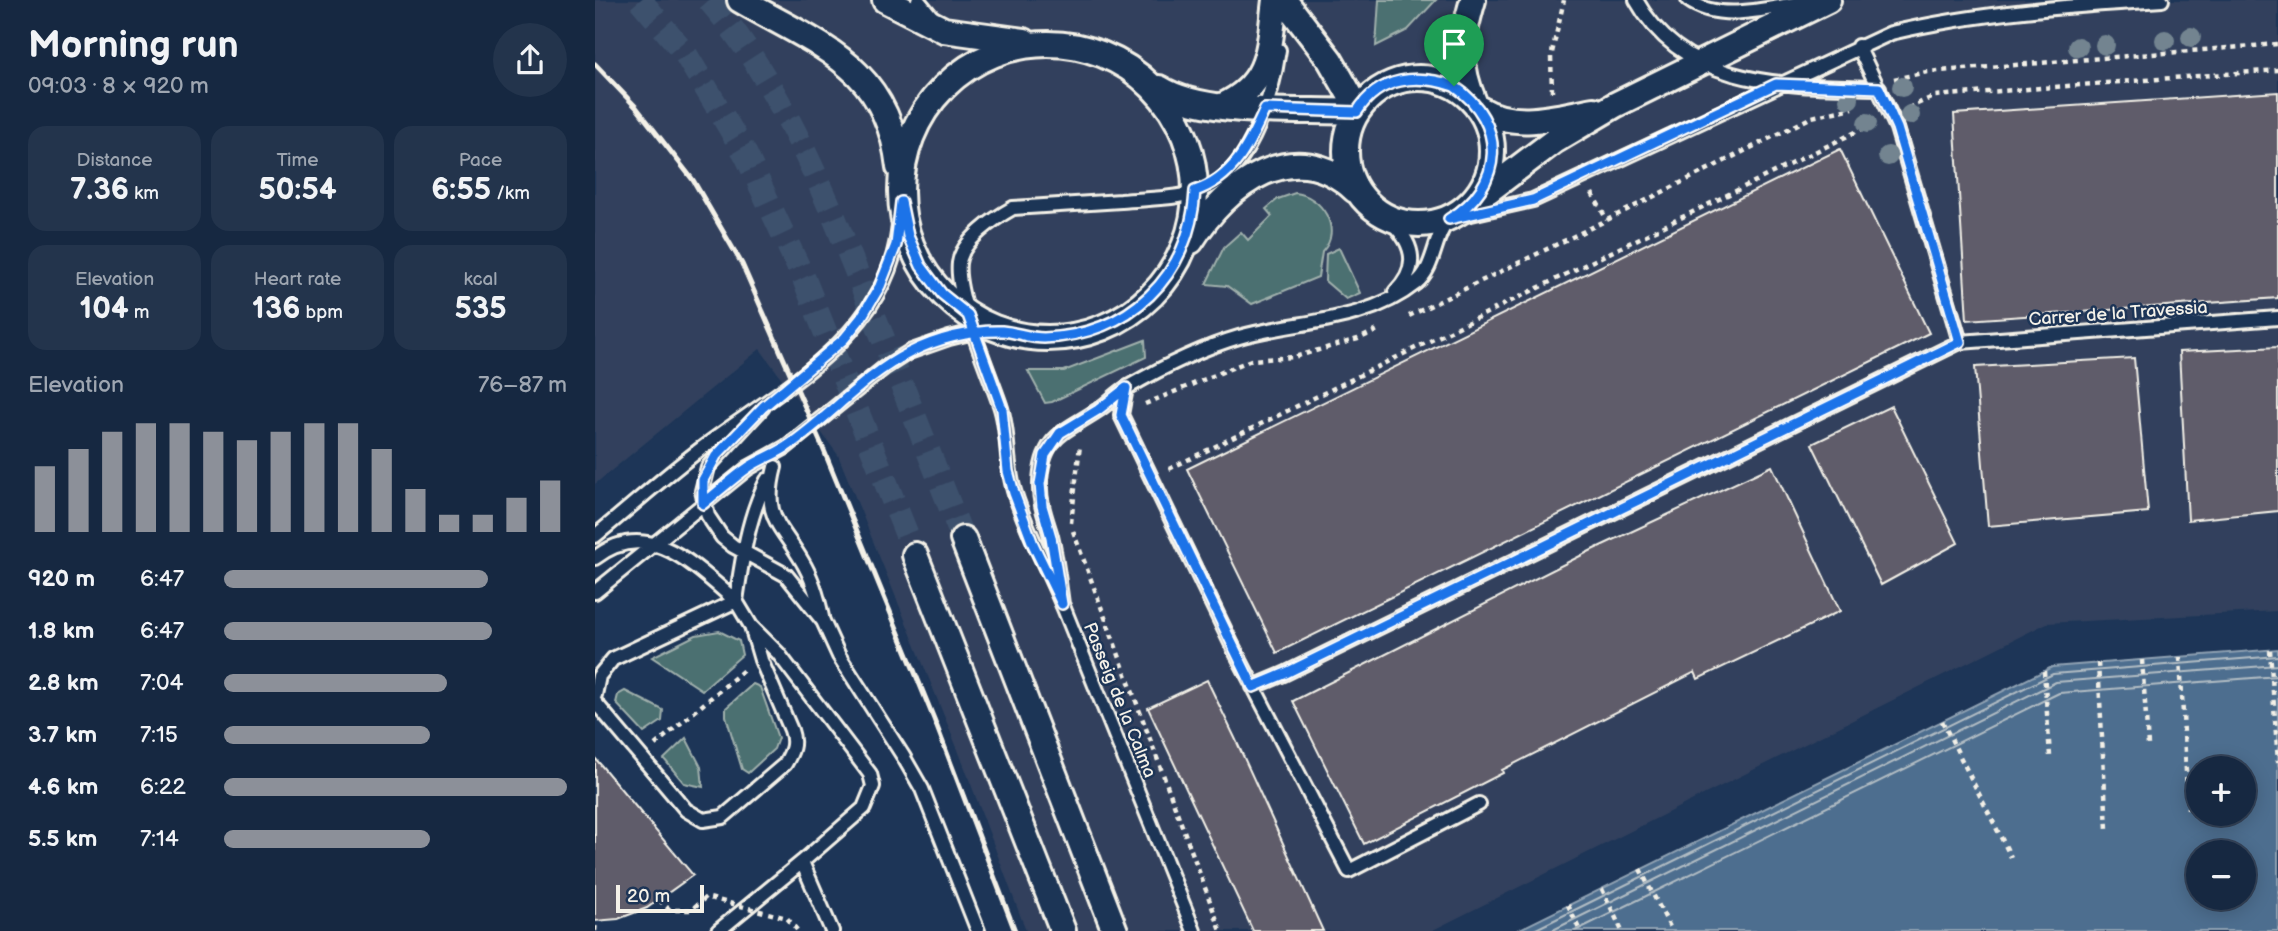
<!DOCTYPE html>
<html lang="en">
<head>
<meta charset="utf-8">
<style>
  :root { --surface:#162841; --page:#23344c; --text:#f1f3f6; --muted:#9ea6b1; --line:#35445a; --accent:#8c9099 }
  body { margin:0; font-family:"Balsamiq Sans",sans-serif; background:var(--page); color:var(--text); height:100vh; display:flex; flex-direction:column; font-size:26px; white-space:nowrap }
  * { box-sizing:border-box; margin:0 }
  p { font-size:23px; color:var(--muted) }
  .icon { flex:none; width:38px; height:38px; fill:none; stroke:currentColor; stroke-width:2; stroke-linecap:round; stroke-linejoin:round }
  .map { position:relative; flex:1; overflow:hidden }
  .details { display:flex; flex-direction:column; background:var(--surface); width:595px }
  .details>* { flex:none }
  .tools { position:absolute; left:1591px; top:756px; display:grid; gap:14px }
  .tools a { display:grid; place-items:center; width:70px; height:70px; border-radius:50%; background:var(--surface); box-shadow:0 4px 18px #0003,0 0 0 2px var(--line); font-size:35px }
  .scale { position:absolute; left:21px; bottom:18px; width:88px; box-sizing:border-box; padding-left:7px; border:4px solid #f4f1e8; border-top:0; font-size:19px; line-height:24px; white-space:nowrap; color:#f4f1e8; -webkit-text-stroke:5px #1d3557; paint-order:stroke }
  .pin { position:absolute; display:grid; place-items:center; width:60px; height:60px; color:#fff; margin:-72px -30px; border-radius:50% 50% 50% 0; rotate:-45deg; box-shadow:0 0 7px #0007 }
  .pin .icon { rotate:45deg }
  .round { display:grid; place-items:center; flex:none; width:74px; height:74px; border-radius:37px; background:var(--page) }
  .headline { display:flex; align-items:center; justify-content:space-between; height:119px; padding:0 28px }
  h1 { font-size:38px; font-weight:600; line-height:52px }
  .figures { display:grid; grid-template-columns:repeat(3,1fr); gap:10px; height:119px; padding:7px 28px }
  .figures div { display:grid; align-content:center; border-radius:18px; background:var(--page); text-align:center }
  .figures b { font-size:30px; font-weight:600 }
  .figures small { font-size:19px; font-weight:400 }
  .figures p { font-size:19px }
  .chart { height:196px; padding:14px 28px }
  .chart p { display:flex; justify-content:space-between }
  .chart svg { width:100%; height:126px; margin-top:7px; stroke:var(--accent); stroke-width:6 }
  ul { padding:0 28px; list-style:none; font-size:23px }
  li { display:grid; grid-template-columns:112px 84px 1fr; align-items:center; height:52px }
  li i { height:18px; border-radius:9px; background:var(--accent) }
  main { display:flex; flex:1; min-height:0 }
  .map>svg:first-child { display:block }
</style>
</head>
<body>
<main>
<section class="details">
<div class="headline"><div><h1>Morning run</h1><p>09:03 · 8 × 920 m</p></div><a class="round"><svg class="icon" aria-label="share" viewBox="0 0 24 24"><path d="M12 15V3M7 8l5-5 5 5M5 13v7h14v-7"/></svg></a></div>
<div class="figures">
<div><p>Distance</p><b>7.36<small> km</small></b></div>
<div><p>Time</p><b>50:54</b></div>
<div><p>Pace</p><b>6:55<small> /km</small></b></div>
</div>
<div class="figures">
<div><p>Elevation</p><b>104<small> m</small></b></div>
<div><p>Heart rate</p><b>136<small> bpm</small></b></div>
<div><p>kcal</p><b>535</b></div>
</div>
<div class="chart"><p><span>Elevation</span>76–87 m</p>
<svg viewBox="0 0 160 44" preserveAspectRatio="none"><path d="M5 44V21M15 44V15M25 44V9M35 44V6M45 44V6M55 44V9M65 44V12M75 44V9M85 44V6M95 44V6M105 44V15M115 44V29M125 44V38M135 44V38M145 44V32M155 44V26"/></svg>
</div>
<ul>
<li><b>920 m</b>6:47<i style="width:77%"></i></li>
<li><b>1.8 km</b>6:47<i style="width:78%"></i></li>
<li><b>2.8 km</b>7:04<i style="width:65%"></i></li>
<li><b>3.7 km</b>7:15<i style="width:60%"></i></li>
<li><b>4.6 km</b>6:22<i style="width:100%"></i></li>
<li><b>5.5 km</b>7:14<i style="width:60%"></i></li>
</ul>
</section>
<div class="map">
<svg width="1683" height="931" viewBox="0 0 1683 931">
  <rect width="100%" height="100%" fill="#1d3557"/>
  <filter id="ink" filterUnits="userSpaceOnUse"><feTurbulence type="fractalNoise" baseFrequency=".0143" numOctaves="2"/><feDisplacementMap in="SourceGraphic" scale="14" xChannelSelector="R" yChannelSelector="G"/><feConvolveMatrix kernelMatrix="1 2 1 2 8 2 1 2 1" color-interpolation-filters="sRGB"/></filter>
  <g filter="url(#ink)">
    <path fill="#31415d" d="M0,0h1683v611l-231,12 -616,308h-405l-66,-176 -122,-300 -78,-106 -165,135z"/>
    <path fill="#4b6f71" stroke="#a0b0ac" stroke-width="2" d="M784,0h57l-28,30 -32,16z
      M700,193c26,2 49,37 27,59l-4,25 -66,27 -25,-18 -21,-2 18,-37 17,-15 7,8 24,-24 -6,-7 12,-10z
      M744,248l21,45 -14,6 -21,-18 1,-27z
      M550,340l1,17 -94,45 -7,1 -17,-32h36z
      M124,631l20,10 3,14 -40,35 -50,-33 44,-22z
      M158,684l7,3 18,51 -4,11 -26,24 -6,-4 -16,-53v-8z
      M30,691l38,19 -1,11 -18,12 -28,-30 2,-8z
      M91,738l15,29 2,20 -19,-4 -20,-24z"/>
    <path fill="#4e6e8f" stroke="#90a2b3" stroke-width="2" fill-rule="evenodd" d="M1683,649v282h-762l536,-264zM1603,768h45v46h-45zM1603,852h45v46h-45z"/>
    <g fill="none" stroke-linecap="round" stroke-linejoin="round">
      <path stroke="#b2bdc4" stroke-width="2" d="M937,931l521,-257 225,-18
        M956,931l505,-249 222,-17
        M980,931l484,-238 219,-17"/>
    </g>
    <path fill="#5f5c6b" stroke="#f4f1e8" stroke-width="2" d="M1683,92v206l-311,22 -13,-206z
      M1245,149l89,184 -652,320 -90,-184z
      M1683,347v164l-90,9 -9,-168z
      M1539,358l14,154 -160,14 -13,-159z
      M1296,406l67,137 -77,42 -69,-141z
      M1177,466l68,145 -142,68 -3,-7 -193,98 1,3 -139,71 -71,-143 299,-151z
      M612,680l28,58 88,193h-70l-105,-223z
      M0,758l98,117 -46,33 -29,11 -23,2z"/>
    <g fill="none" stroke-linecap="round" stroke-linejoin="round">
      <path stroke="#3d516d" stroke-width="24" stroke-dasharray="24 12" stroke-linecap="butt" d="M45,0l45,53 61,102 58,124 111,276
        M114,0c74,85 122,207 163,311 31,76 61,152 91,228"/>
      <defs>
        <path id="lane" d="M323,0l14,17
          M1041,0c50,90 154,85 243,88
          M1093,0c33,24 82,7 119,2
          M1263,46l39,82 63,214
          M793,219c24,22 34,46 7,73
          M531,388l-5,27 111,230 117,226 130,-67
          M168,407l-55,60 -6,24 6,25 14,21 11,9 53,29 37,46 16,35 64,100 19,33 56,142
          M180,467c-13,50 4,55 27,94 11,18 16,36 20,56
          M0,536c37,-30 73,-63 111,-91 71,-53 172,-106 190,-201 3,-13 4,-28 5,-42
          M0,558c53,-42 100,8 141,43
          M0,592l153,-124 38,-21 98,-79 25,-16 40,-14 25,-6 29,-1
          M141,601c6,-41 12,-84 31,-121
          M467,604c-3,-23 -6,-46 -11,-68 -5,-17 -12,-34 -11,-52 1,-48 25,-52 58,-74 11,-7 19,-17 30,-23 35,-20 73,-39 111,-50 59,-17 126,-13 177,-54 20,-16 17,-46 33,-64l84,-19 358,-167c89,-21 180,-27 271,-33
          M157,627l26,26 92,121 3,12 -9,22 -62,54
          M658,687l31,-13 676,-332 318,-24
          M0,695l4,-19 14,-17 123,-58 15,25 10,34 30,70c5,14 1,22 -6,34l-62,53 -20,3 -17,-10 -91,-108
          M123,931l84,-69 30,69
          M599,931c-43,-107 -86,-213 -129,-320 -16,-40 -37,-76 -50,-117 -10,-29 -5,-60 -15,-89 -11,-33 -45,-110 -41,-142 3,-23 36,-45 54,-55 36,-2 72,-5 108,-7 30,-3 62,-1 90,-15 41,-21 62,-93 68,-136"/>
        <path id="street" d="M145,0c79,46 147,65 159,167
          M290,0l59,30 80,11
          M689,0l46,60 28,49
          M878,0c-12,41 -16,62 1,102
          M306 191a147 147 0 1 1 294 0a147 147 0 1 1-294 0Z
          M751 151a73 73 0 1 1 146 0a73 73 0 1 1-146 0Z
          M564,88c46,29 142,21 198,24
          M627,106c49,-22 47,-58 53,-106
          M885,109c35,21 76,8 114,1
          M885,197l74,-56 61,-36 213,-105
          M596,241c36,-57 104,-109 164,-51
          M368,539l152,392
          M320,555l148,376"/>
      </defs>
      <use href="#lane" stroke="#f4f1e8" stroke-width="18"/>
      <use href="#street" stroke="#f4f1e8" stroke-width="30"/>
      <path stroke="#f4f1e8" stroke-width="4.5" stroke-dasharray="5 5" stroke-linecap="butt" d="M1299,79l33,-7 351,-28
        M957,92l-1,-35 13,-57
        M1313,108l27,-12 343,-26
        M997,193l15,27
        M814,316l198,-96 205,-103 41,-9
        M550,404l106,-44 43,-3 64,-18 20,-9
        M574,469l705,-346
        M476,523l9,-78
        M478,531l148,400
        M1675,650l8,112
        M1585,657l8,153
        M1547,660l6,85
        M1503,663l9,166
        M1449,671l6,85
        M1347,721l69,136
        M60,745l90,-76
        M1045,869l32,62
        M1007,889l20,42
        M973,905l12,26
        M0,931l1,-10"/>
      <use href="#lane" stroke="#1d3557" stroke-width="12"/>
      <use href="#street" stroke="#1d3557" stroke-width="24"/>
      <path stroke="#f4f1e8" stroke-width="5" d="M0,64l41,43 57,73 49,84 81,184 111,271 81,212"/>
      <path stroke="#f4f1e8" stroke-width="4.5" stroke-dasharray="5 5" stroke-linecap="butt" d="M64,900l11,10h21l15,-13 81,21 11,13"/>
    </g>
    <g fill="#738490">
      <circle cx="1596" cy="37" r="10"/>
      <circle cx="1570" cy="40" r="10"/>
      <circle cx="1510" cy="45" r="10"/>
      <circle cx="1483" cy="47" r="10"/>
      <circle cx="1307" cy="87" r="10"/>
      <circle cx="1254" cy="99" r="10"/>
      <circle cx="1315" cy="115" r="10"/>
      <circle cx="1272" cy="123" r="10"/>
      <circle cx="1293" cy="156" r="10"/>
    </g>
  </g>
  <g fill="none" stroke-linecap="round" stroke-linejoin="round" filter="url(#ink)">
    <defs>
      <path id="route" d="M859,86c-36,-12 -75,-10 -97,26l-92,-3c-16,36 -31,69 -70,82 -5,86 -66,144 -151,147 -15,0 -28,-6 -42,-7 -31,-1 -66,8 -93,22 -46,23 -80,65 -123,94 -12,8 -25,12 -37,20 -16,11 -31,25 -46,37v-24l13,-24 47,-49 81,-68 17,-21 19,-32 16,-41 5,-43 7,34 13,30 21,28 26,21 34,94 6,62 6,22 19,51 29,60 -11,-67 -9,-31 -2,-22 5,-29 15,-22 38,-23 28,-22 -5,27 132,272 31,-13 676,-332 -63,-214 -18,-40 -103,-4 -243,116 -84,19c56,-33 58,-97 5,-133"/>
    </defs>
    <use href="#route" stroke="#fff" stroke-width="14"/>
    <use href="#route" stroke="#1a73e8" stroke-width="9"/>
  </g>
  <g text-anchor="middle" stroke-width="5" stroke-linejoin="round" paint-order="stroke">
    <g font-size="18" fill="#f4f1e8" stroke="#1d3557">
      <text transform="translate(1523 313) rotate(-4)" y="6">Carrer de la Travessia</text>
      <text transform="translate(525 700) rotate(68)" y="6">Passeig de la Calma</text>
    </g>
  </g>
</svg>
<div class="tools">
<a>+</a>
<a>−</a>
</div>
<div class="scale">20 m</div>
<div class="pin" style="left:859px;top:86px;background:#1e9e55"><svg class="icon" aria-label="arrive" viewBox="0 0 24 24"><path d="M6 21V4h12l-3 4 3 4H6"/></svg></div>
</div>
</main>
</body>
</html>
